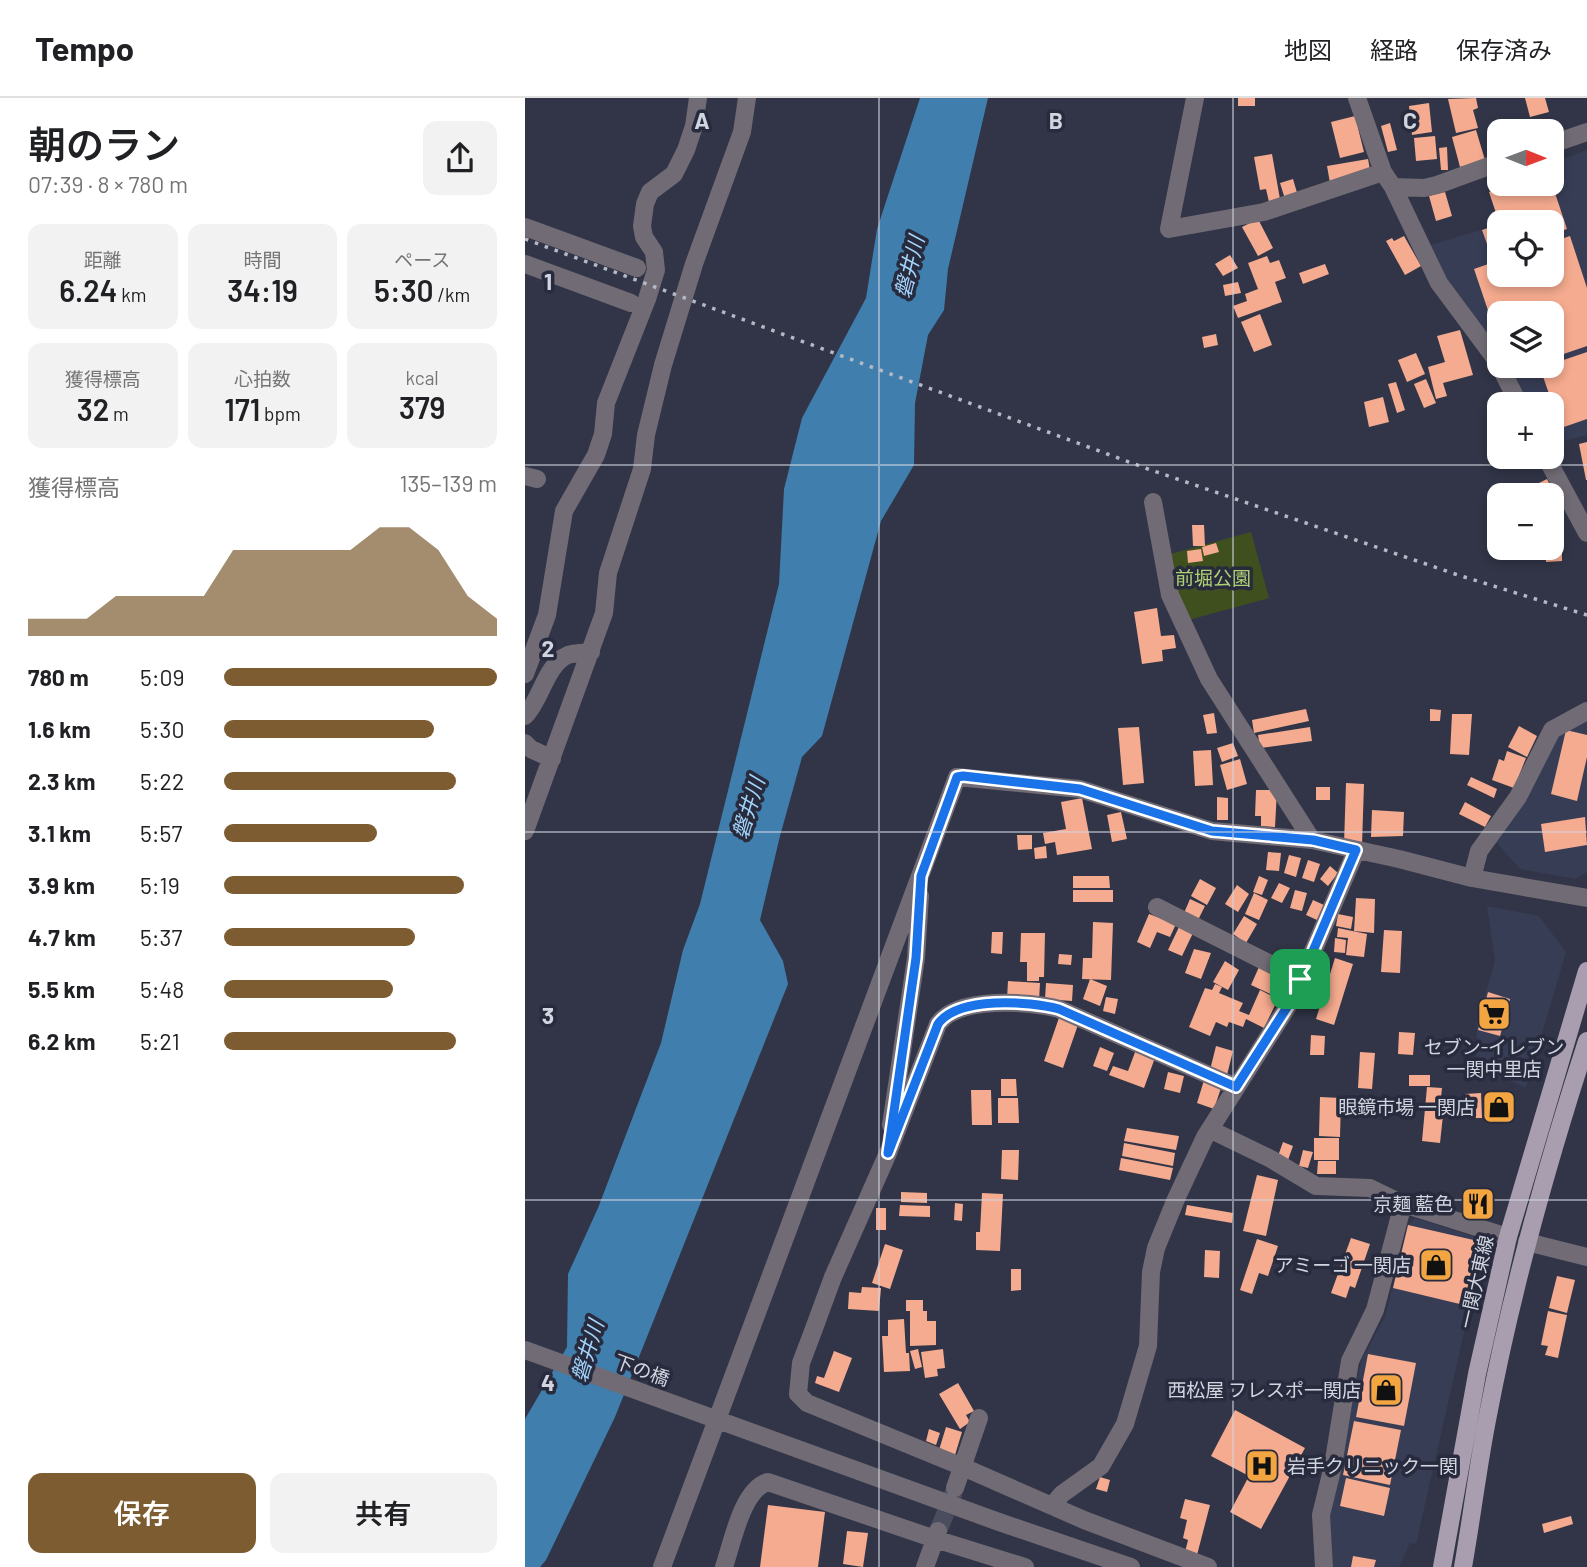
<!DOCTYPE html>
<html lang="ja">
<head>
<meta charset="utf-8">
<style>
  :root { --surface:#fff; --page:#f2f2f2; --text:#202124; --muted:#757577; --line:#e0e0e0; --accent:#7e5c31 }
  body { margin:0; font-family:Barlow,"Noto Sans JP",sans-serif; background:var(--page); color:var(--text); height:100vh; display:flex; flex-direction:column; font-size:26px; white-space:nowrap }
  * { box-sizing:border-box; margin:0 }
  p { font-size:23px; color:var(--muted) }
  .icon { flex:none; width:38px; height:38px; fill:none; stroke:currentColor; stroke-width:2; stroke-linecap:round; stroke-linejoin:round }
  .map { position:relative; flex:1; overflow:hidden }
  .side { display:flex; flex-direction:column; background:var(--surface); width:525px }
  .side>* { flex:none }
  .needle { width:46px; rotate:91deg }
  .controls { position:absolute; left:962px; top:21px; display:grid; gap:14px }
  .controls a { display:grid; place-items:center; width:77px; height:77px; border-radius:14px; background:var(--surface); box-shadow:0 4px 10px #0003; font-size:35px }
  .pin { position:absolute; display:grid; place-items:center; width:60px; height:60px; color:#fff; margin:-30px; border-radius:14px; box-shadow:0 4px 10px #0006 }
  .round { display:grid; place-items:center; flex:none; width:74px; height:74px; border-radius:14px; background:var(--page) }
  .summary { display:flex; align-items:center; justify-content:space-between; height:119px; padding:0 28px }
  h1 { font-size:38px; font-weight:600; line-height:52px }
  .figures { display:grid; grid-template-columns:repeat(3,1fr); gap:10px; height:119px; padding:7px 28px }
  .figures div { display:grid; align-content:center; border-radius:14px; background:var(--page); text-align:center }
  .figures b { font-size:30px; font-weight:600 }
  .figures small { font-size:19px; font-weight:400 }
  .figures p { font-size:19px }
  .chart { height:196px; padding:14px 28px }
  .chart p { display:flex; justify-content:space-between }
  .chart svg { width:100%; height:126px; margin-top:7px; fill:var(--accent); opacity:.7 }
  .action { display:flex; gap:14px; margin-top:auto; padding:14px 28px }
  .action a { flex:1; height:80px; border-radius:14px; background:var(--accent); color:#fff; font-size:28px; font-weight:600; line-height:80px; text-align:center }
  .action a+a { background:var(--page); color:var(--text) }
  ul { padding:0 28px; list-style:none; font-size:23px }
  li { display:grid; grid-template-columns:112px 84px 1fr; align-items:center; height:52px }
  li i { height:18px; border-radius:9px; background:var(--accent) }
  header { display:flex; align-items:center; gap:42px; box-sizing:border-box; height:98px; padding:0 35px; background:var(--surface); border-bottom:2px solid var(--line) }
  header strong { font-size:33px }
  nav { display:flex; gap:38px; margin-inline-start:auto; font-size:24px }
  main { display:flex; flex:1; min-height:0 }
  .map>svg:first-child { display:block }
</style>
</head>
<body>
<header>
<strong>Tempo</strong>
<nav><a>地図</a><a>経路</a><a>保存済み</a></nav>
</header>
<main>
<section class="side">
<div class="summary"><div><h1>朝のラン</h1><p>07:39 · 8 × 780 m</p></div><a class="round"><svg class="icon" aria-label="share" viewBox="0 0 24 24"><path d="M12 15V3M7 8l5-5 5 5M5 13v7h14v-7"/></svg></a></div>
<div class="figures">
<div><p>距離</p><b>6.24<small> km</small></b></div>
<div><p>時間</p><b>34:19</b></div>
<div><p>ペース</p><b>5:30<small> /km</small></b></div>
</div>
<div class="figures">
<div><p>獲得標高</p><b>32<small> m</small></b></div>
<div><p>心拍数</p><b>171<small> bpm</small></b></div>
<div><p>kcal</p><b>379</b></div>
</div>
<div class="chart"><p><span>獲得標高</span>135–139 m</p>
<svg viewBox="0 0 160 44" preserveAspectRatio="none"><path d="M0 44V38L10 38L20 38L30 30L40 30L50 30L60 30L70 14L80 14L90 14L100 14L110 14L120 6L130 6L140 14L150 30L160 38V44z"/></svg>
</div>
<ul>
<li><b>780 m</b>5:09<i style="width:100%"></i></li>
<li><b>1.6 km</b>5:30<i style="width:77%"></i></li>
<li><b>2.3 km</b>5:22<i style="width:85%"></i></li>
<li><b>3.1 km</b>5:57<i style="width:56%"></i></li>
<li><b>3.9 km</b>5:19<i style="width:88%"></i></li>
<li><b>4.7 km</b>5:37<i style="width:70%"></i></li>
<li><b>5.5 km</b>5:48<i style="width:62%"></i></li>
<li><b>6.2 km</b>5:21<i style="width:85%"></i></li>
</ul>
<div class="action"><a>保存</a><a>共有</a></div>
</section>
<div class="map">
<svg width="1062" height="1469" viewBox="0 0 1062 1469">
  <rect width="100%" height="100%" fill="#313547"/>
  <path fill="#373d55" d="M1062,52v285l-35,9v-40h-28l-19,-38h47v-53h-52v42l-50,-67 -19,-43 69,-21v51h52v-53l-52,1 -13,-38 13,-4v3h52v-21z
    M1062,622v152l-12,7 -55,-10 -25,-28 62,-109z
    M962,808l52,10 27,36 -40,136 -50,-22 1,-41 18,-65z
    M890,1120l70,22 -69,304 -6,-1 -11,24h-66l-3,-49 31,-157 24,-44 23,-92z"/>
  <path fill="#3f501e" d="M726,434l18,66 -95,26 -18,-66z"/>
  <path fill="#407ead" d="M395,0h68l-40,171 -4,41 -16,25 -13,68 -1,62 -33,56 -59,215 -20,21 -22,79 -20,84 23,41 5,23 -173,433 -69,143 -6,7h-15v-148l42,-72 1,-73 30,-66 63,-165 22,-93 17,-46 79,-320 5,-95 18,-71 64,-120 11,-69z"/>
  <path fill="#f5ab8f" d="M713,0h17v8h-17z
    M951,0l2,10 -5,2 5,18 -22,5 -8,-34z
    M1000,0h20l4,14 -19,5z
    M904,5l3,29 -20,3 -3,-29z
    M830,18l9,36 -24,6 -9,-36z
    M865,25l7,27 -9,2 -7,-26z
    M951,32l9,30 -25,7 -8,-30z
    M910,38l2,23 -21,2 -2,-23z
    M922,49l1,23h-7l-2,-22z
    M747,56l8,45 -11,3 -3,-13 -6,1 -6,-33z
    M843,61l3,16 -41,8 -3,-17z
    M768,81l5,17 -13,3 -5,-16z
    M987,86h40l15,45 -15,5v-12h-53l-10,-30z
    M920,94l7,24 -16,5 -7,-25z
    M733,121l15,29 -15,8 -16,-29z
    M975,126v28l-9,3 -9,-25z
    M879,138l17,30 -16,9 -19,-34 6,-3 2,3z
    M1045,138l17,52v58l-35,12v-45h-52l-1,30 -25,-74 26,-9v15h52v-33z
    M705,157l8,13 -15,8 -8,-12z
    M742,158l3,7 9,-3 7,18 -11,4 7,20 -44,16 -5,-12 14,-5 -2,-7 13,-5 -10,-26z
    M800,166l4,10 -26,10 -4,-11z
    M713,184l3,11 -16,3 -2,-11z
    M735,216l12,31 -18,7 -13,-30z
    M935,232l13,45 -30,8 4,13 -11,3 -8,-32 17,-5 -8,-26z
    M691,236l2,11 -14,3 -2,-11z
    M1062,254v67l-26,9 -21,-60z
    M891,255l9,21 -18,8 -9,-22z
    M901,281l10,24 -12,5 -10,-24z
    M871,284l9,28 -8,3 -9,-29z
    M858,299l6,25 -20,5 -5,-25z
    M1062,344v38h-1l-7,-36z
    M1022,381l17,34 -12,6v-24h-38z
    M667,427h12l1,21h-4v-3v3h-8z
    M1027,442h10v21l-16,1 -1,-14h7z
    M691,445l3,9 -15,4 -2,-9z
    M676,451l2,12 -15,2 -1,-12z
    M632,510l4,28 13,-1 2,13 -14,2 1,11 -21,3 -8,-52z
    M781,611l3,12 -55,12 -2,-13z
    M905,611l11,1 -1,11h-10z
    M689,615l3,20 -10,1 -4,-19z
    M927,616h20l-3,41 -19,-1z
    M994,628l18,10 -10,21 -19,-10z
    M614,629l5,56 -21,2 -5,-57z
    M785,629l2,14 -52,7 -2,-13z
    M1041,632l21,5v22l-10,44 -26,-7z
    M708,645l5,13 -16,6 -5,-14z
    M686,652l2,35 -18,1 -2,-35z
    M982,653l19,7 -12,30 -22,-8 7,-21 5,2z
    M715,661l7,25 -20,6 -7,-25z
    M946,679l26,12 -3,9 -27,-13z
    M821,685l18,1 -2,61 -18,-1z
    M791,689h14v13h-14z
    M731,692h21l-2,37 -14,-1v-10h-6z
    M692,699l11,1v22h-11z
    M557,700l10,51 -35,6 -2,-13 -10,2 -2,-11 23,-4 -5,-27z
    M940,704l26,14 -6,11 -26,-13z
    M847,712l32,2 -1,24 -32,1z
    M596,714l6,27 -15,3 -5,-27z
    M1060,719l2,28 -42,7 -4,-28z
    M492,737h15v14l-14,1z
    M521,748l1,12 -12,1 -1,-11z
    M743,754l13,1 -2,18 -13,-1z
    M764,757l12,3 -5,19 -12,-4z
    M783,762l12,4 -6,18 -12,-4z
    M805,768l8,7 -10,13 -8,-7z
    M548,778h36l1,12h-37z
    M734,778l9,4 -6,15 -9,-3z
    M675,781l16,9 -9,17 -16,-9z
    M754,785l11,5 -8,15 -11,-5z
    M712,787l12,9 -11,18 -13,-8z
    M548,792h40v12h-40z
    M770,792l12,3 -5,18 -12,-3z
    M729,795l14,7 -9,20 -14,-6z
    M831,800l19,1 -1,34 -20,-2z
    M665,801l15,7 -7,14 -14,-7z
    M788,802l11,5 -7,15 -11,-5z
    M624,816l27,10 -6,13 -13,-5 -7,16 -13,-6z
    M813,816l15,3 -2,12 -15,-3z
    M719,818l13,8 -11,19 -13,-9z
    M568,824l20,1 -2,57 -29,-1 1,-21h9z
    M654,829l14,6 -11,23 -14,-6z
    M813,830l29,6 -3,23 -18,-2 2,-17 -11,-1z
    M859,832l18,1 -2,42 -19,-1z
    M467,834h11l-1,22 -11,-1z
    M496,835h24l-1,44h-5v4h-12v-19h-7z
    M810,840l11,2 -1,13 -11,-1z
    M669,851l17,4 -10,26 -16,-6z
    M534,856l13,1 -1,10 -13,-1z
    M810,860l18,6 -19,61 -18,-6z
    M700,863l14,9 -11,20 -15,-8z
    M734,869l24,11 -8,18 -24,-11z
    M565,881l17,7 -7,20 -17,-7z
    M483,883l32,2 -1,18 -32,-2z
    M521,885l27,2 -1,16 -27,-2z
    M690,886l7,3 -3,6 24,10 -4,8 10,4 11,-25 18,9 -14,29 -18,-9 -3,8 -14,-5 -2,5 -11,-5 -6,14 -21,-9 16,-39 7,2z
    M963,894l22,7 -10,37 -22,-6z
    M581,899l12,2 -3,15 -12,-3z
    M536,914l19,7 -17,49 -19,-7z
    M874,934l16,1 -2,22 -15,-1z
    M786,937l14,1 -1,19h-14z
    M691,948l17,5 -6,24 -17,-5z
    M575,949l14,6 -7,18 -14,-5z
    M612,949l19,8 -12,33 -35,-13 4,-9 15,5z
    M835,954l15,1 -3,36 -14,-1z
    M643,974l16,4 -4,17 -16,-4z
    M884,977h21v11h-21z
    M680,979l18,5 -9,27 -17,-6z
    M476,981h15l1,17h-16z
    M902,989l15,1 -2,18h4l-4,37 -18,-2z
    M446,992h20l1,35h-20z
    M956,995l1,25h-16l-1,-24z
    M987,998l1,21 -27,1 -1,-21z
    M795,999l21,1 -1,39 -21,-1z
    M473,1000h20l1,25h-21z
    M602,1030l52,8 -3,14 -52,-9z
    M789,1040h25v22h-25z
    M758,1044l10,4 -5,14 -10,-4z
    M599,1045l51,10 -2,13 -51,-10z
    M477,1052h17l-1,30 -17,-1z
    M778,1052l10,2 -5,16 -9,-2z
    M596,1060l52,10 -3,12 -51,-10z
    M793,1063h18v13h-19z
    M732,1077l21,5 -12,56 -23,-5z
    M376,1094l26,1v10l-26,-1z
    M457,1095l21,1 -3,57 -24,-1v-18h4z
    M941,1095l25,3 -2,19 -25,-4z
    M430,1105l8,1 -1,17 -8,-1z
    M375,1107l30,1v11l-31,-1z
    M662,1107l46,8 -1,10 -47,-8z
    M351,1110h10v22h-10z
    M883,1127l70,16 -14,64 -71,-17z
    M826,1140l19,6 -15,44 -5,-2 -4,12 -15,-5z
    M732,1141l21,7 -10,30 -9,-3 -7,21 -12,-4z
    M360,1146l18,6 -13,39 -18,-6z
    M680,1152l15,1 -1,27 -15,-1z
    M486,1171h10v21l-10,1z
    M1032,1178l18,4 -8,33 -18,-5z
    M337,1189l19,1 -2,23 -31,-2 1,-17 12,1z
    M381,1202h17v11h4v10h9v24l-26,1v-35h-4z
    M1023,1213l19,4 -9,43 -13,-3 3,-9 -7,-1z
    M379,1221l2,34h3l1,18 -26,1 -2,-36h6v-16z
    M393,1251l4,18 -7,2 -5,-18z
    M418,1251l2,19 -8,1 1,7 -13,2 -4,-26z
    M309,1253l18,7 -13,34 -24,-9 2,-7 7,2z
    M843,1256l48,9 -12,63 -48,-9z
    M433,1285l16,28 -8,4 4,7 -10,7 -21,-35z
    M710,1312l70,38 -44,81 -31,-17 19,-36 -38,-20z
    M829,1323l47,9 -11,55 -47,-10z
    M421,1329l16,5 -7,23 -16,-5z
    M404,1331l11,4 -4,12 -10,-4z
    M575,1379l10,3 -3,12 -11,-3z
    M821,1380l44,10 -6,28 -44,-10z
    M660,1401l25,6 -13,50 -12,-3 3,-12 -5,-2 4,-18 -7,-2z
    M243,1407l57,7 -7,55h-58z
    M1046,1418l2,8 -29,9 -2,-9z
    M322,1433l21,2 -5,34 -20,-3z
    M828,1458l23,4 -2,7h-23z"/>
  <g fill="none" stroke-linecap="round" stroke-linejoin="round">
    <path stroke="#494d5e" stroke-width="18" stroke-dasharray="18 9" stroke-linecap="butt" d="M414,1431l15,-37"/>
    <path stroke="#706b74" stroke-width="18" d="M670,0l-26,131 95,-17 119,-40
      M832,0l26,74 10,15 46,96 58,78 22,43
      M1027,46l35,-12
      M868,89l31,1 13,-3 63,-23
      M0,129l112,41
      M0,166l106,39
      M1021,359l41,76
      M0,378l12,3
      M628,404l17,93 39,84 103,161
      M0,576l22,-59 17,-104 32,-56 7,-21 3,-31 41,-104 9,-29 -2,-18 -10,-15 -2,-11 3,-22 5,-12 24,-18 12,-24 8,-24 4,-28
      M0,618c16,-16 21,-52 43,-61 7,-2 16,-2 23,-3
      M0,645l6,6 21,10
      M0,733l79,-218 4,-40 34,-104 4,-34 17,-70 31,-101 48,-132 5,-34
      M947,780l7,-27 39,-54 34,-67 35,-19
      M632,809l143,72
      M366,1027l25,-167 4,-62
      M686,1032l60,29 45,27 54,2 33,16 105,33
      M1002,1144l60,15
      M0,1252l474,172 132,45
      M430,1390l24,-70
      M527,1408l10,-12 39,-28 24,-42 23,-78 3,-74 5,-24 20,-49 29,-62 88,-139 63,-147
      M137,1469l295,-790 123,12 132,42 100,9 87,19 73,19 115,20
      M199,1469c8,-23 18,-78 44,-85l167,57 90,28
      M400,1469l13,-36
      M683,1469l-124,-47 -121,-53 -156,-64 -9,-9 3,-31 11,-29 21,-57 55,-124 50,-129c20,-28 91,-23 121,-15l177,78
      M799,1469l-3,-52 12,-49 17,-105 25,-51 28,-106"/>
    <path stroke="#a89eb0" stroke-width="18" d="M917,1469l35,-193 31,-137 79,-266
      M938,1469c9,-51 15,-102 25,-152 24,-127 59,-251 99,-374"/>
    <path stroke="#b5b9c5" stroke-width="3.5" stroke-dasharray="3.5 7" stroke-linecap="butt" d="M0,141l623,230 310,106 129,40"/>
  </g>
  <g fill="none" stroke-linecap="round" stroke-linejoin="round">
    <defs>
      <path id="route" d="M438,678l117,13 132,42 101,9 43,10 -63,148 -57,89 -177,-78c-30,-8 -101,-13 -121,15l-50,129 28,-195 5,-82 36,-99z"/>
    </defs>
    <use href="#route" stroke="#fff" stroke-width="14"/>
    <use href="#route" stroke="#1a73e8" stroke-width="9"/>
  </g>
  <path fill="none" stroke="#d1d5e0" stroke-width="2" stroke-opacity="0.55" d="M354,0v1469M708,0v1469M0,367h1062M0,734h1062M0,1102h1062"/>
  <defs>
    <symbol id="supermarket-square" viewBox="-11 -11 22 22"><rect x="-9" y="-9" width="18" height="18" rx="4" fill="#f2a541" stroke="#272b3d"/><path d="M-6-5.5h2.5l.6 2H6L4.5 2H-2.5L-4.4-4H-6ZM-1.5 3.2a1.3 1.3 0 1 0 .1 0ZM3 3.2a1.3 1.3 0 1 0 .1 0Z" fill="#111"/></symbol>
    <symbol id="shop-square" viewBox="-11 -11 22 22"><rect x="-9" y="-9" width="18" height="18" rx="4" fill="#f2a541" stroke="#272b3d"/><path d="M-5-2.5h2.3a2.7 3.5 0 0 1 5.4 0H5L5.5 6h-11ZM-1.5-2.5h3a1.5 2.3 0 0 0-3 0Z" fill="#111"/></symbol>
    <symbol id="restaurant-square" viewBox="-11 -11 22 22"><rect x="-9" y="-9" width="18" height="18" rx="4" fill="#f2a541" stroke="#272b3d"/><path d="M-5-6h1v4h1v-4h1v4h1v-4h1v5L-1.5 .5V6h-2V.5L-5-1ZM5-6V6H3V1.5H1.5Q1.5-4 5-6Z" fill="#111"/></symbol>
    <symbol id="hospital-square" viewBox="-11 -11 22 22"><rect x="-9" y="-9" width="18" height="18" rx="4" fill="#f2a541" stroke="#272b3d"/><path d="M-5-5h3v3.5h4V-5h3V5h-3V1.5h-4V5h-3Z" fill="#111"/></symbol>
  </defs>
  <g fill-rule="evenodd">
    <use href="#supermarket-square" x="950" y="897" width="38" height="38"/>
    <use href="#shop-square" x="955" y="990" width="38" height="38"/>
    <use href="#restaurant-square" x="934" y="1087" width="38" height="38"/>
    <use href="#shop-square" x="892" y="1148" width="38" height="38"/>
    <use href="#shop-square" x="842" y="1273" width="38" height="38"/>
    <use href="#hospital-square" x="718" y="1349" width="38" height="38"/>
  </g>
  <g text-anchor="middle" stroke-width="7" stroke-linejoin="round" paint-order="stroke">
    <g font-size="19" fill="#afd072" stroke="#272b3d">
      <text x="688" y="487">前堀公園</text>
    </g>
    <g font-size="19" fill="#d1d5e0" stroke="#272b3d" text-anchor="end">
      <text x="969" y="956" text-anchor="middle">セブン-イレブン<tspan x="969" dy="22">一関中里店</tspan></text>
      <text x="950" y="1016">眼鏡市場 一関店</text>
      <text x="928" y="1113">京麺 藍色</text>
      <text x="886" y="1174">アミーゴ 一関店</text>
      <text x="836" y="1299">西松屋 フレスポ一関店</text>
      <text x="762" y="1375" text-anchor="start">岩手クリニック一関</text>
    </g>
    <g font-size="19" fill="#d1d5e0" stroke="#272b3d">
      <text transform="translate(951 1184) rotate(-77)" y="7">一関大東線</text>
      <text transform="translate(117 1272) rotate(20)" y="7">下の橋</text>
    </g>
    <g font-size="21" font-style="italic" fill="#a3d4fc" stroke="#272b3d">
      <text transform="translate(385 169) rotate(-76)" y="7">磐井川</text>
      <text transform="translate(224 710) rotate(-73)" y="7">磐井川</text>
      <text transform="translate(63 1253) rotate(-73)" y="7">磐井川</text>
    </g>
  </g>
  <g font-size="23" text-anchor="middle" font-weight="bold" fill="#d1d5e0" stroke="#272b3d" stroke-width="7" stroke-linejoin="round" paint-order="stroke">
    <text x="177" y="31">A</text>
    <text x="531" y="31">B</text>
    <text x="885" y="31">C</text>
    <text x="23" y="192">1</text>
    <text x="23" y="559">2</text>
    <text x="23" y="926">3</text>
    <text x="23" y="1293">4</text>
  </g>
</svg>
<div class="controls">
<a><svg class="needle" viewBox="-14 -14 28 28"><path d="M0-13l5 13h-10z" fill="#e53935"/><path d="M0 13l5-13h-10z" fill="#757577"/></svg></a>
<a><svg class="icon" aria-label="locate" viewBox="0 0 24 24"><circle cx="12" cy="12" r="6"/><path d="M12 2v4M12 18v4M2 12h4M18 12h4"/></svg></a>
<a><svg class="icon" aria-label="layers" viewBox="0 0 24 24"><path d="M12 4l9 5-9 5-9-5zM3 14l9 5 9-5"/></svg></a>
<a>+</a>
<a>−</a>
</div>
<div class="pin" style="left:775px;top:881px;background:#1e9e55"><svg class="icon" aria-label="arrive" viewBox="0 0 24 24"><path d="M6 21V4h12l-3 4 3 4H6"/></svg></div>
</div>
</main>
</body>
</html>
